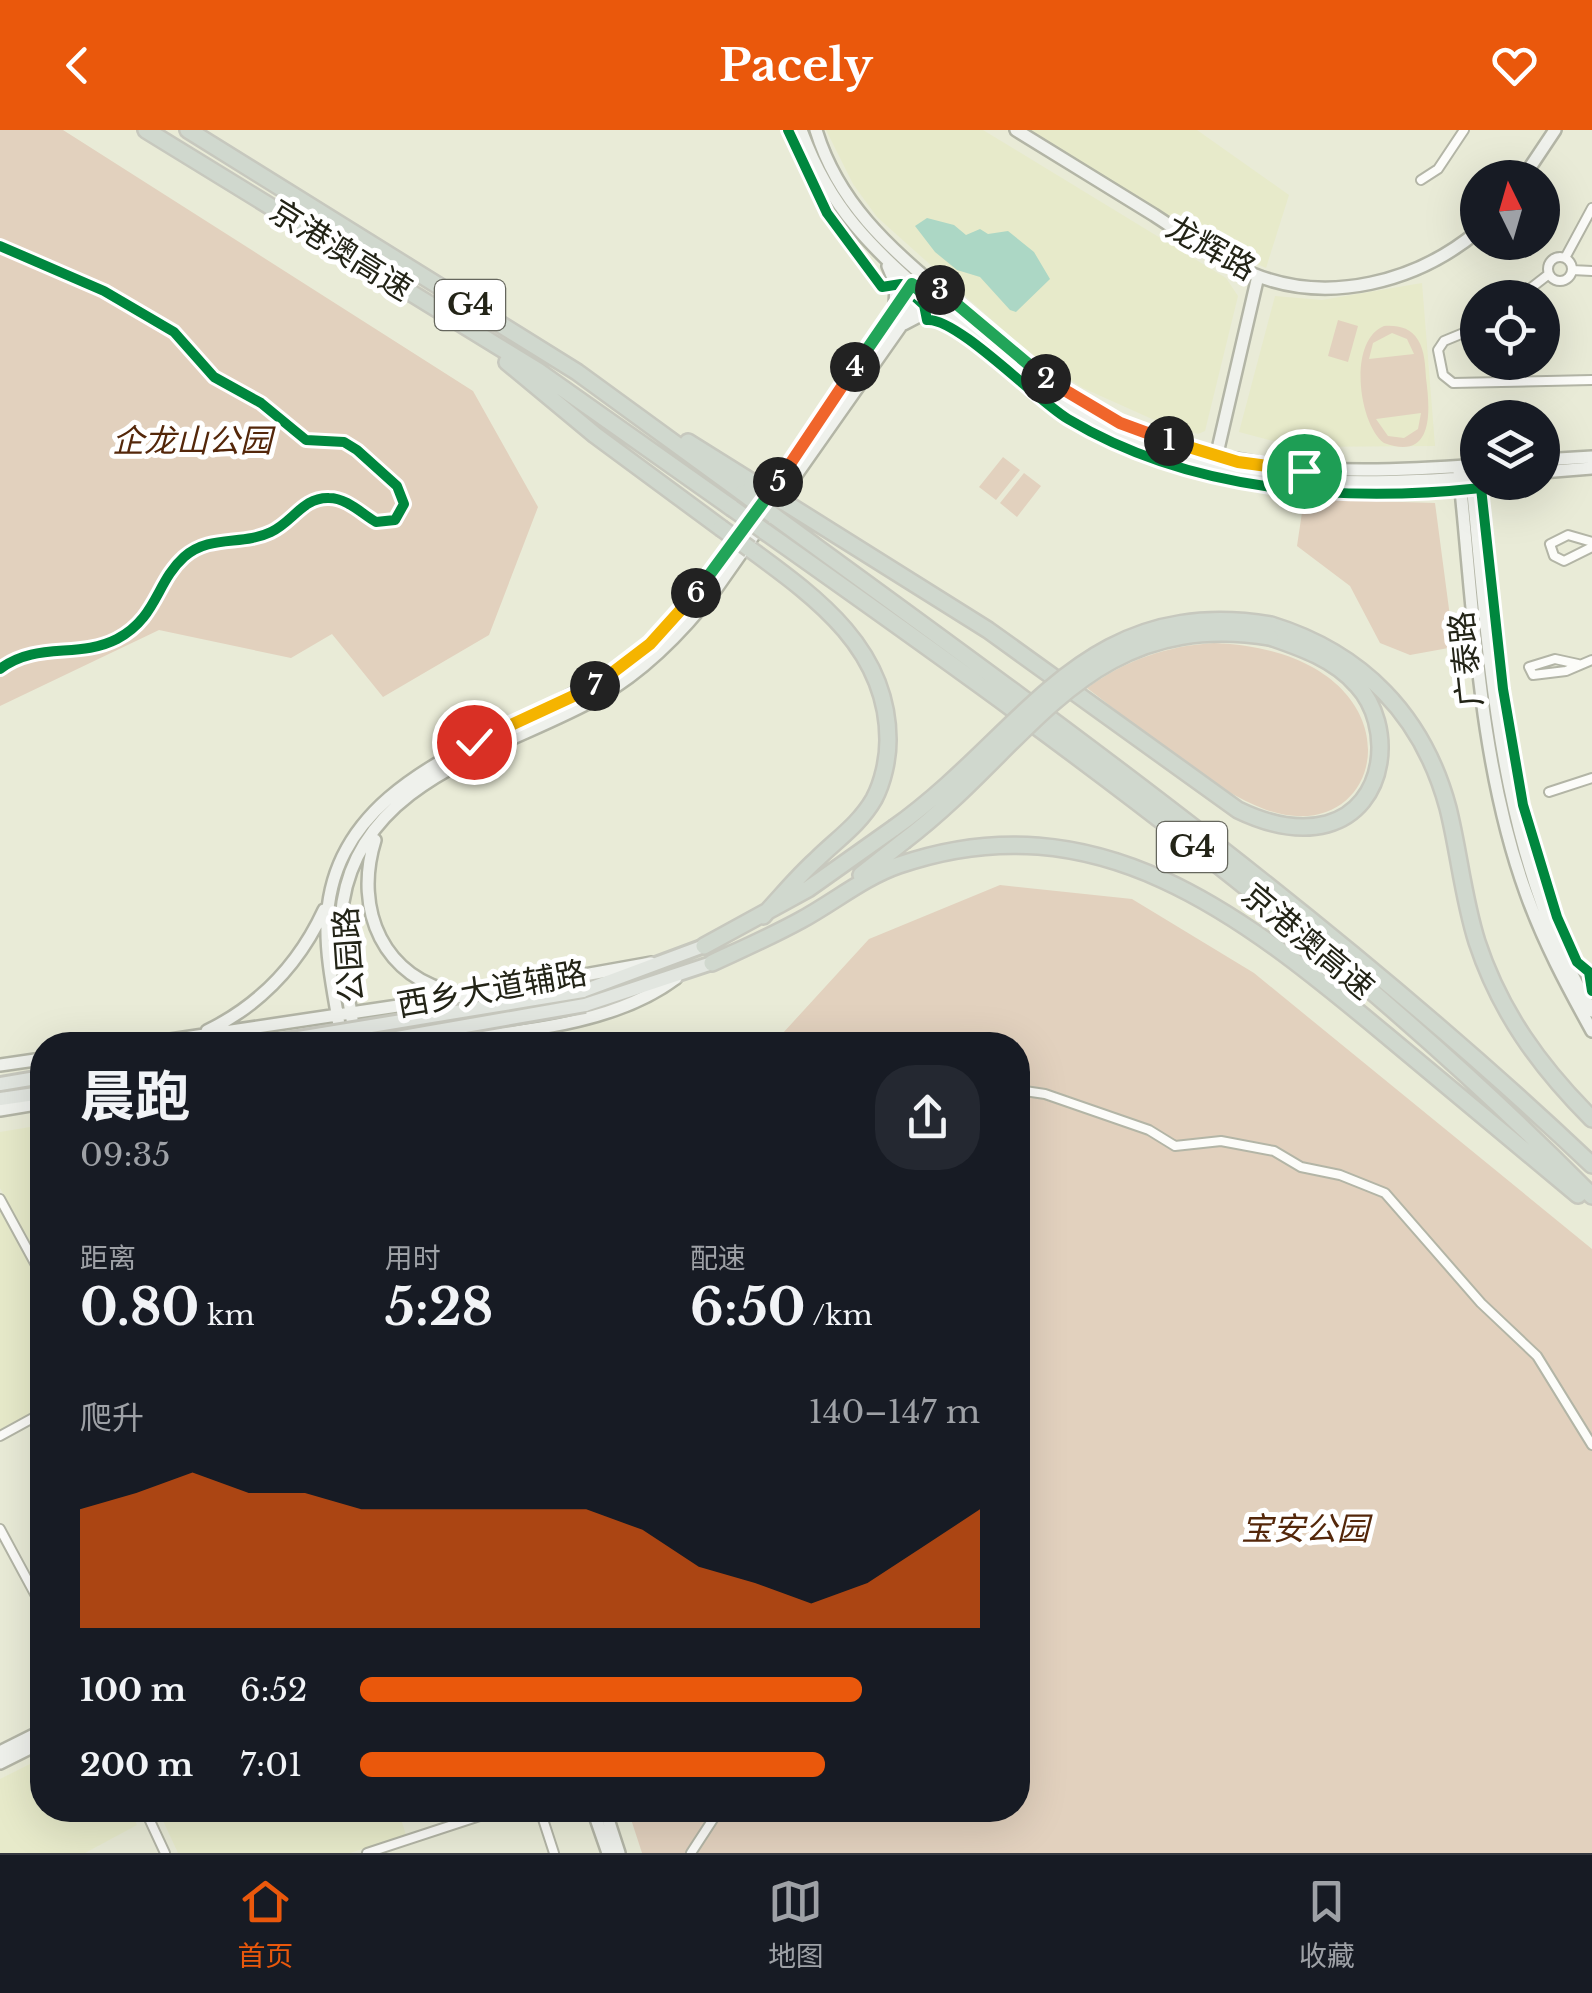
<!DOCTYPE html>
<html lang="zh">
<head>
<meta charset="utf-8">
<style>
  :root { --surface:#171b24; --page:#242831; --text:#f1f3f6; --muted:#9ea1a6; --line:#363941; --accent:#ea580c }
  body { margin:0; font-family:"Libre Baskerville","Noto Sans SC",serif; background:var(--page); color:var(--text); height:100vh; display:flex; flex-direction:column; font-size:38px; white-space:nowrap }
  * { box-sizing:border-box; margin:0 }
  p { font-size:32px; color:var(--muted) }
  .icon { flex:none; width:55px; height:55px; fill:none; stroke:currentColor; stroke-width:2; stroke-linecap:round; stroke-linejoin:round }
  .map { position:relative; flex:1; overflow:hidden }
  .drawer { position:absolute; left:30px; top:902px; width:1000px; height:790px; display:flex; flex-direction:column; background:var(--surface); border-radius:40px; box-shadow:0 10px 40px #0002 }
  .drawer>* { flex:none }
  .needle { width:65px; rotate:355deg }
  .tools { position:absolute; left:1460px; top:30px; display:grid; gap:20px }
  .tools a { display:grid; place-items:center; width:100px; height:100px; border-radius:50%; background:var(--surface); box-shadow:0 10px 40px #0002; font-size:50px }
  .pin { position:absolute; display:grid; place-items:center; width:85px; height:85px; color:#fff; margin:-42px; border:5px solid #fff; border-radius:50%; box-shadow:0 2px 10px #0007 }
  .km { position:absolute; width:50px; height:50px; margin:-25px; border-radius:50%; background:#222; color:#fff; font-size:28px; line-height:50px; text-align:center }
  .round { display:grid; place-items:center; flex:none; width:105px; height:105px; border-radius:40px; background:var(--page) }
  .summary { display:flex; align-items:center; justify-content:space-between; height:170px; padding:0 50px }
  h1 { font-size:55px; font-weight:700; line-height:75px }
  .metrics { display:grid; grid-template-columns:repeat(3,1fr); gap:15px; height:170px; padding:10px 50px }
  .metrics div { display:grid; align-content:center }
  .metrics b { font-size:50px; font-weight:700 }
  .metrics small { font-size:28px; font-weight:400 }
  .metrics p { font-size:28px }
  .chart { height:280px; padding:20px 50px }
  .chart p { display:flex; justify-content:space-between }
  .chart svg { width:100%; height:180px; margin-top:10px; fill:var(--accent); opacity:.7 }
  ul { padding:0 50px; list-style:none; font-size:32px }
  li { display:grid; grid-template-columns:160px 120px 1fr; align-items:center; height:75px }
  li i { height:25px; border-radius:12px; background:var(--accent) }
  header { display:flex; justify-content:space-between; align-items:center; height:130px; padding:0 50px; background:var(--accent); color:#fff; font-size:45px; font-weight:700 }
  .menu { display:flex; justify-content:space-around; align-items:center; height:140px; border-top:2px solid var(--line); background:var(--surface); font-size:28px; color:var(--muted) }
  .menu a { display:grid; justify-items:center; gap:5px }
  .menu .selected { color:var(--accent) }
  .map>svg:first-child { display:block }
</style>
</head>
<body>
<header><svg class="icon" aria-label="back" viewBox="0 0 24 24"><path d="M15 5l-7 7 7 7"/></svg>Pacely<svg class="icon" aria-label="heart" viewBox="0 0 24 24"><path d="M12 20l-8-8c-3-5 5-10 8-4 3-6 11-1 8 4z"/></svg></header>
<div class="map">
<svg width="1592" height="1723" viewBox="0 0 1592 1723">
  <rect width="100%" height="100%" fill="#e9ebd7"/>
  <path fill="#e7eaca" d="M826,0h157l243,148 12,18 -33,135 -7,3 -46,-15 -69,-31 -53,-34 -153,-137 -24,-33z
    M1028,0h169l92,65 -23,73 -56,-25z
    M1422,153l13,163 -139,1 -57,-15 36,-136 47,4z
    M42,995v140l-42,-77v-56z
    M0,1081l42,77v119l-42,23z
    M42,1628v52h88l7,15 -52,28h-85v-74z
    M158,1680h240l8,25 -56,18h-172z"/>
  <path fill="#e2d1be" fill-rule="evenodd" d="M0,0h63l410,261 65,116 -49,128 -106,62 -51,-63 -41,24 -132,-28 -159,76z
    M1338,190l20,6 -10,36 -20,-6z
    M1384,196c14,-1 27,2 34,14 7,11 7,26 8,38 4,31 9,84 -42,65 -25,-18 -37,-102 0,-117zM1392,203l15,6 7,15 -45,5 4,-16zM1421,283l-3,16 -14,9 -16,-2 -12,-17z
    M1003,327l17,13 -24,30 -17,-13z
    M1024,343l17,13 -24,31 -17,-14z
    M1304,369l131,4 19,144 -44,8 -30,-12 -30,-57 -53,-40z
    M1214,513c216,9 178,214 50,166 -56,-21 -128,-84 -177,-121 39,-28 79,-42 127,-45z
    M1000,755l132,14 122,74 338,276v604h-950l-14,-43h390v-765h-246l97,-106z"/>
  <path fill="#acd7c5" d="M927,88l27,7 12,10 14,-6 8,5 20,-3 26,21 16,27 -34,33 -6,-2 -30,-33 -23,-7 -22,-18 -20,-26z"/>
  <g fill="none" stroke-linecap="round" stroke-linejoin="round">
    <defs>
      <path id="street" d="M1421,50l17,-11 26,-39
        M0,116l104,45 70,41 40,45 47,26 45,37 38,2 13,8 40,36 7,18 -9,16 -19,2c-14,-8 -29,-24 -47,-24 -26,-1 -36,24 -58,34 -29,14 -61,2 -87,25 -28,25 -27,61 -67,82 -39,20 -80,2 -117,30
        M1548 139a12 12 0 1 1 24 0a12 12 0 1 1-24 0Z
        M1565,128l27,-50
        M1572,140l20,1
        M1518,168l31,-24
        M1478,197l-34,14 -6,9 5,25 10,8 139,-3
        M1592,412l-24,-7 -18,9 4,12 10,5 28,-14
        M1578,534l-23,-5 -26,8 4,8 33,-4 26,-11
        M1549,662l43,-14
        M1018,960l27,4 104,36 26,16 46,-5 53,10 27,16 39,8 45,18 96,110 56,53 55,89
        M0,1069l42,77
        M0,1306l42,-23
        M0,1399l42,78
        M145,1680l20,43
        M540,1680l14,43
        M367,1723l131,-43
        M691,1723l28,-43"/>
      <path id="secondary" d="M801,0c31,84 74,120 138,177 183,161 299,188 539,170
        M816,0c22,73 72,116 128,164 35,29 67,61 105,87 135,93 272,96 429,84
        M1016,0c46,28 92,57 138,85 32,21 64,44 99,59 75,31 164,8 225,-43
        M1523,48l32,-48
        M888,136l8,19 -1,21
        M904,194l21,-11 22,2
        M1542,330l50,-3
        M1215,332l43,-186
        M1459,341c15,139 19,290 67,422 17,48 41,93 66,138
        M1542,342l50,-4
        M1471,344c19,181 25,376 121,537
        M375,710c-22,70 9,140 83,153
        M207,901c53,-26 92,-67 117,-121
        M137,915l341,-51 173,-31
        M342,915c-5,-39 -16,-81 -15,-120 3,-175 238,-191 337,-295 56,-58 99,-128 144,-195 36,-54 75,-107 112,-162
        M356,915c-6,-45 -20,-98 -13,-143 20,-126 165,-153 256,-205 47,-27 84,-65 117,-108l215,-306
        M411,915c85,-13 195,-14 265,-67
        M0,935l42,-6
        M0,980l42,-7
        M0,1622l42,-21
        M0,1633l42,-21
        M593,1680l15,43
        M605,1680l14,43"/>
      <path id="primary" d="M583,861l121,-45
        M585,875l127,-42
        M0,954l42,-7
        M0,969l42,-6"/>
      <path id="highway" d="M146,0l392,241 194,137
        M188,0l389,242 166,121
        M507,232l88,73 126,93
        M688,312l64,40
        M784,372l204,128 250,180c27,13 59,22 89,14 61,-17 67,-99 30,-139 -23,-26 -55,-37 -87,-48
        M774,386c281,205 564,408 818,649
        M764,401c289,204 580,413 828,665
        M750,419c67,49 138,100 138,191 0,19 -5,42 -14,59 -15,26 -38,41 -58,61 -19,17 -35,37 -53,56
        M1271,495c91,28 152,90 177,183 11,44 15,90 29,134 23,70 63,125 115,177
        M861,745l43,-34
        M704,816l104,-57 86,-61
        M712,833c30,-14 60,-27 89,-43 33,-18 63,-43 98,-55 198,-68 344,51 487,170 64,53 128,107 192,160"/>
    </defs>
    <use href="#street" stroke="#b3b5a6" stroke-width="12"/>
    <use href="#secondary" stroke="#b3b5a6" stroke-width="16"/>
    <use href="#primary" stroke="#c7c8be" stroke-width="18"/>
    <use href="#highway" stroke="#c7c8be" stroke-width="20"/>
    <use href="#street" stroke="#fcfcf9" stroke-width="8"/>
    <use href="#secondary" stroke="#eff1ec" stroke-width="11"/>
    <use href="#primary" stroke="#e2e6e0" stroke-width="12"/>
    <use href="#highway" stroke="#d0d8ce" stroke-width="15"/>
    <defs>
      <path id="primary-bridge" d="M256,915l327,-54
        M357,915l228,-40"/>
      <path id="highway-bridge" d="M752,352l32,20
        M743,363l31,23
        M732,378l32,23
        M721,398l29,21
        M894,698c132,-94 188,-234 377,-203
        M904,711c127,-96 182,-233 366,-204"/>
    </defs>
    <use href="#primary-bridge" stroke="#c7c8be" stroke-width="18" stroke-linecap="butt"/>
    <use href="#highway-bridge" stroke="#c7c8be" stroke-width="20" stroke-linecap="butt"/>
    <use href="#primary-bridge" stroke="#e2e6e0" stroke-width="12"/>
    <use href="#highway-bridge" stroke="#d0d8ce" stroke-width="15"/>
    <defs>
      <path id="cycleway" d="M788,0l39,83 55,74 19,-3 23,21 3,15c30,-3 109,80 141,99 122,73 274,84 413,69l22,201 20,116 34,112 20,45 12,10 3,19
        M0,116l104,45 70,41 40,45 47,26 45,37 38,2 13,8 40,36 7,18 -9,16 -19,2c-14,-8 -29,-24 -47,-24 -26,-1 -36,24 -58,34 -29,14 -61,2 -87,25 -28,25 -27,61 -67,82 -39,20 -80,2 -117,30"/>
    </defs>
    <use href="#cycleway" stroke="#fff" stroke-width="16"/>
    <use href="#cycleway" stroke="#00873e" stroke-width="10"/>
  </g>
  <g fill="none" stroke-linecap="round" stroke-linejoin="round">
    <defs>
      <path id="split-1" d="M1169,311l69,21 66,9"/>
      <path id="split-2" d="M1046,249l74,44 49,18"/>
      <path id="split-3" d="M940,160l106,89"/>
      <path id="split-4" d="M855,237l57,-83 11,9 8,-10 9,7"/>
      <path id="split-5" d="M778,352l77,-115"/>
      <path id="split-6" d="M696,463l82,-111"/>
      <path id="split-7" d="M595,556l55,-42 46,-51"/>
      <path id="split-8" d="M474,612l121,-56"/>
    </defs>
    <use href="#split-1" stroke="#fff" stroke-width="20"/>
    <use href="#split-2" stroke="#fff" stroke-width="20"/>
    <use href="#split-3" stroke="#fff" stroke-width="20"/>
    <use href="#split-4" stroke="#fff" stroke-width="20"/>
    <use href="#split-5" stroke="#fff" stroke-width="20"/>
    <use href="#split-6" stroke="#fff" stroke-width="20"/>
    <use href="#split-7" stroke="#fff" stroke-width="20"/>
    <use href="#split-8" stroke="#fff" stroke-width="20"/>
    <use href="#split-1" stroke="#f5b400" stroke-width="12"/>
    <use href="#split-2" stroke="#f0652b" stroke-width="12"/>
    <use href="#split-3" stroke="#22a559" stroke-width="12"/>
    <use href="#split-4" stroke="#22a559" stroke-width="12"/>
    <use href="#split-5" stroke="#f0652b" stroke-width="12"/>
    <use href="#split-6" stroke="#22a559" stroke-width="12"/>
    <use href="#split-7" stroke="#f5b400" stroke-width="12"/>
    <use href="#split-8" stroke="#f5b400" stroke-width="12"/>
  </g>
  <g text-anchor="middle" stroke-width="10" stroke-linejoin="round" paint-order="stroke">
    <g fill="#fff" stroke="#65665d" stroke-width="2.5">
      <rect x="435" y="150" width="70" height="50" rx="8"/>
      <rect x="1157" y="692" width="70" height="50" rx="8"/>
    </g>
    <g font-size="30" font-weight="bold" fill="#232417">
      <text x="470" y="185">G4</text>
      <text x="1192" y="727">G4</text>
    </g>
    <g font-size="32" fill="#232417" stroke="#fff">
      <text transform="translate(1211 118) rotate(29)" y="11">龙辉路</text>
      <text transform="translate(341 120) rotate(32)" y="11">京港澳高速</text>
      <text transform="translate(1466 529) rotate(-96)" y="11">广泰路</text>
      <text transform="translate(1308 811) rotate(40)" y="11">京港澳高速</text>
      <text transform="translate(349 825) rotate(-94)" y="11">公园路</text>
      <text transform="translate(492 859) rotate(-10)" y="11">西乡大道辅路</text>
    </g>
    <g font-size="32" font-style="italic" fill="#54270a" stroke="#fff">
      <text x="192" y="322">企龙山公园</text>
      <text x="1305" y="1410">宝安公园</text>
    </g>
  </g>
</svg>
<div class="tools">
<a><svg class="needle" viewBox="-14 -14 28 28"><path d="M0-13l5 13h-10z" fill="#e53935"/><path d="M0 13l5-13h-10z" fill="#9ea1a6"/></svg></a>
<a><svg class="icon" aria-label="locate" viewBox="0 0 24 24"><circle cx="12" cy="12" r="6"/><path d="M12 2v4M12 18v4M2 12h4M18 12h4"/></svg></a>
<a><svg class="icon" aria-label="layers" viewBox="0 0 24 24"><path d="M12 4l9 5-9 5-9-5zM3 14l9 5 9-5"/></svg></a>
</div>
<div class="pin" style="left:1304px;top:341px;background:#1e9e55"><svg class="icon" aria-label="arrive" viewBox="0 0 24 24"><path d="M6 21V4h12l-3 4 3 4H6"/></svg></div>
<div class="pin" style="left:474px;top:612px;background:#d93025"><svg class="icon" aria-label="check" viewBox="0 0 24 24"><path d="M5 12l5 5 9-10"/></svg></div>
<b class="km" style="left:1169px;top:311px">1</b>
<b class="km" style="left:1046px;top:249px">2</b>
<b class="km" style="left:940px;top:160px">3</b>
<b class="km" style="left:855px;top:237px">4</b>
<b class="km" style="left:778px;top:352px">5</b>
<b class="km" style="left:696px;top:463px">6</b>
<b class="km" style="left:595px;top:556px">7</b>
<section class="drawer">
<div class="summary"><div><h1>晨跑</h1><p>09:35</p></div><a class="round"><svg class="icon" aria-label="share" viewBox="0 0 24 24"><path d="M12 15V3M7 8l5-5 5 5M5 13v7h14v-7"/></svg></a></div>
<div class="metrics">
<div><p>距离</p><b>0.80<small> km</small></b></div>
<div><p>用时</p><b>5:28</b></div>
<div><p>配速</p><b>6:50<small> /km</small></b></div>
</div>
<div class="chart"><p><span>爬升</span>140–147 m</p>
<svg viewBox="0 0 160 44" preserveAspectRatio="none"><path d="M0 44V15L10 11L20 6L30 11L40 11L50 15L60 15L70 15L80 15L90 15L100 20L110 29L120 33L130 38L140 33L150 24L160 15V44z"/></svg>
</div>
<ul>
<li><b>100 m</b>6:52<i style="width:81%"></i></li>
<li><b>200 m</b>7:01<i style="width:75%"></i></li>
</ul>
</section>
</div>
<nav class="menu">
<a class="selected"><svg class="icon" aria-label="home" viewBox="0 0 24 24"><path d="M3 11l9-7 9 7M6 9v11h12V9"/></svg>首页</a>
<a><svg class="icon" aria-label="map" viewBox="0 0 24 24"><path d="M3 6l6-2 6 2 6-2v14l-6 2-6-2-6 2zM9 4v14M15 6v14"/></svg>地图</a>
<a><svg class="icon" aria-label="saved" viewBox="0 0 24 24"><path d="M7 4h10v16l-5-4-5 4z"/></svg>收藏</a>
</nav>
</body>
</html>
